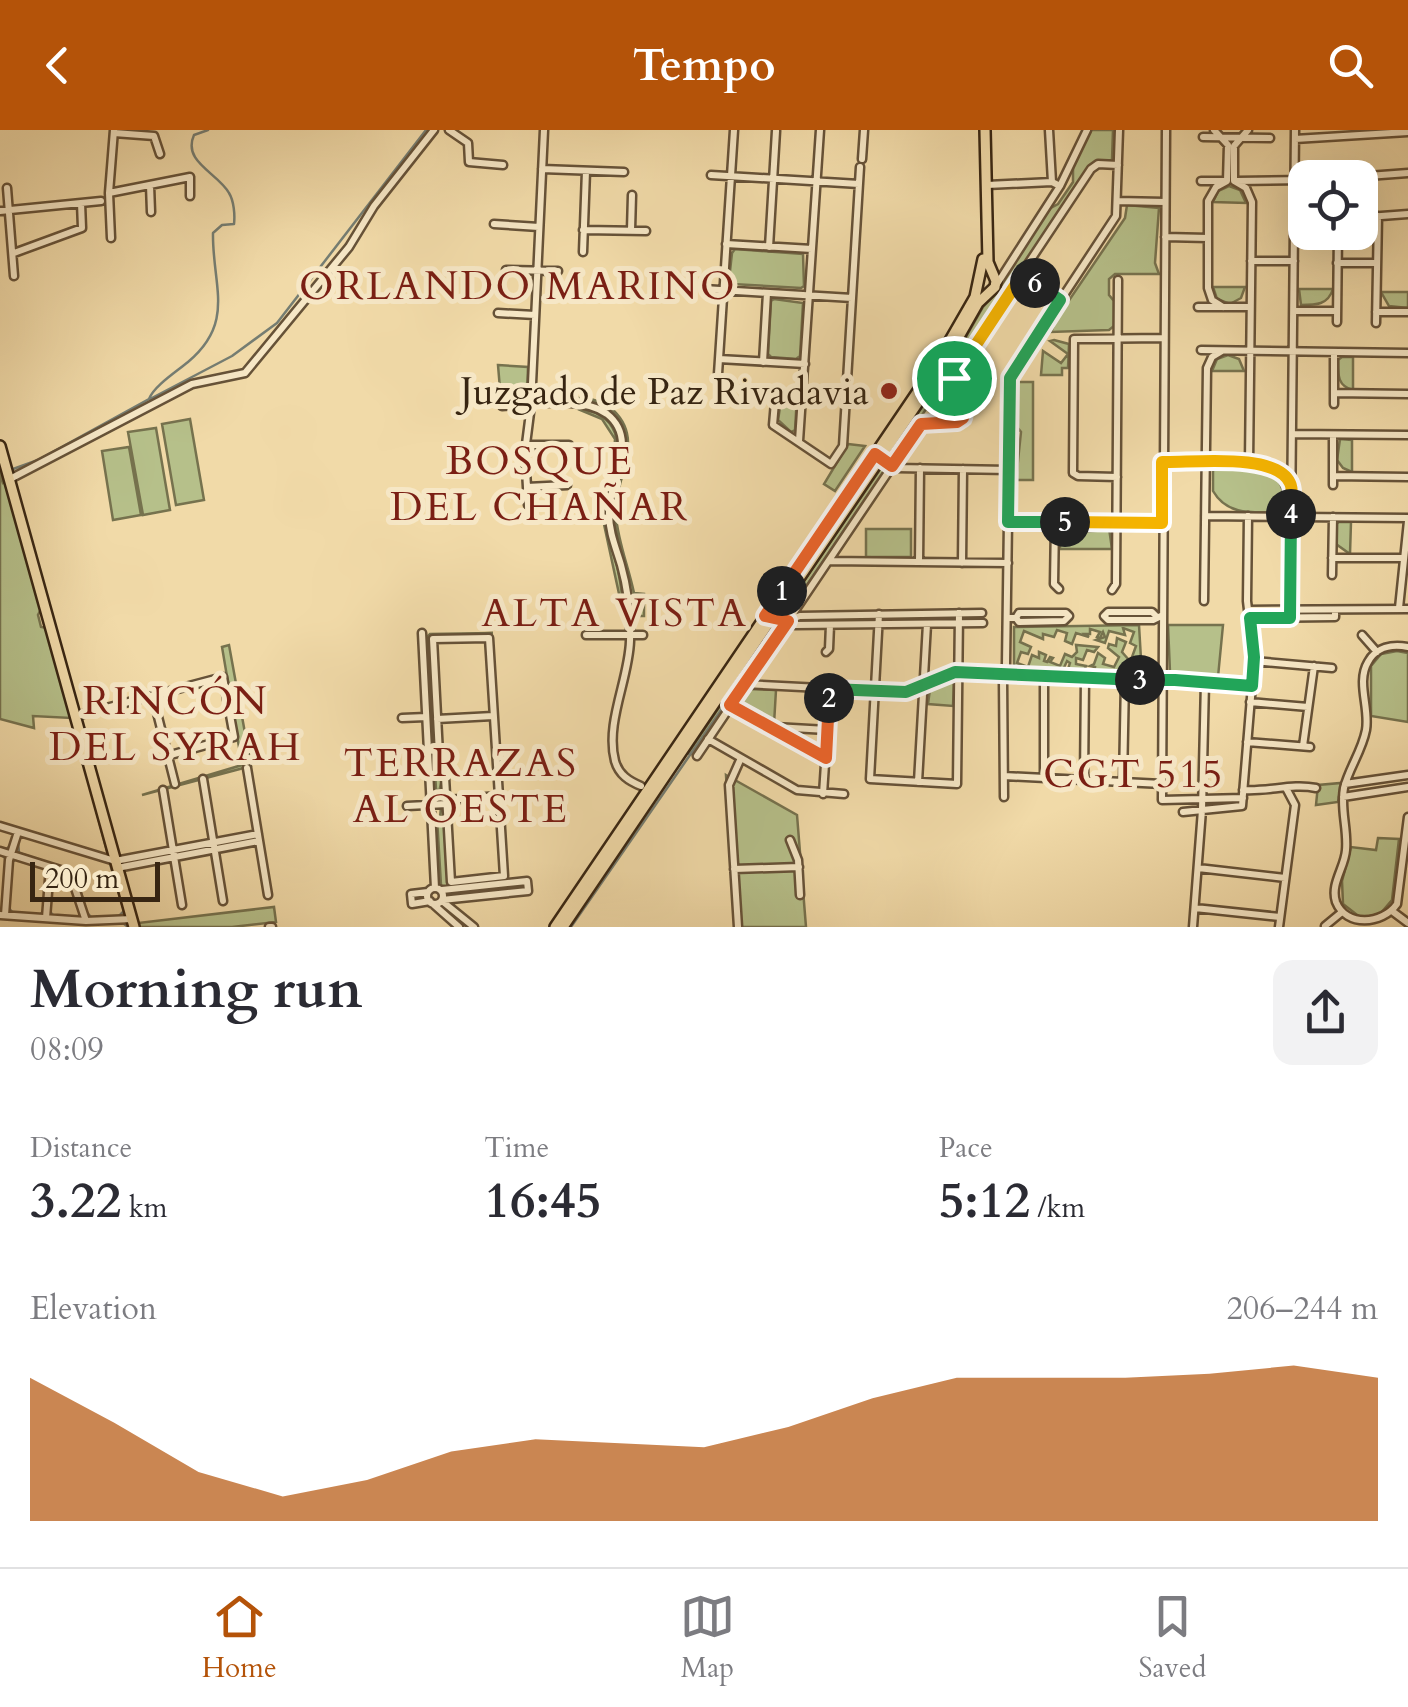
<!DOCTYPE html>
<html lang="en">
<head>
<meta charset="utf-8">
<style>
  :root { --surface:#fff; --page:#f2f2f3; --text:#2b2b33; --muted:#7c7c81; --line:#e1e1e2; --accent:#b45309 }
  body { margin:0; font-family:Cardo,serif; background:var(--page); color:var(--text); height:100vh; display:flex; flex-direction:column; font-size:38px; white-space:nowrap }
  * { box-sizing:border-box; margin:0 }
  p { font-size:32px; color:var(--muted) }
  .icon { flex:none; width:55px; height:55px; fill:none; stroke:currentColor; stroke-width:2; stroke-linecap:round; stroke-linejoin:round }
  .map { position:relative; height:797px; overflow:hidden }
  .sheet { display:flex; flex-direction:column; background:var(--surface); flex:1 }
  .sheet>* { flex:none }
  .tools { position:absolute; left:1288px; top:30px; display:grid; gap:20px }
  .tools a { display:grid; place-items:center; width:90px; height:90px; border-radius:20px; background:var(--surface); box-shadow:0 10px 40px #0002; font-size:50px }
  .scale { position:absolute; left:30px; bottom:25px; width:130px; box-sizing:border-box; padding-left:10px; border:5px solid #372512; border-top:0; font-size:28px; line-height:35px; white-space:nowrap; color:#372512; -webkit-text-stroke:8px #f6e7c6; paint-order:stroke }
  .pin { position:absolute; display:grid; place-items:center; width:85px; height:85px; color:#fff; margin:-42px; border:5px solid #fff; border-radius:50%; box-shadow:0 2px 10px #0007 }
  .km { position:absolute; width:50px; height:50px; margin:-25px; border-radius:50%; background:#222; color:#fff; font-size:28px; line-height:50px; text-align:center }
  .round { display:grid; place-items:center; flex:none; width:105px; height:105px; border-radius:20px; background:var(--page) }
  .summary { display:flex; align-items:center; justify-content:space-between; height:170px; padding:0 30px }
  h1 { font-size:55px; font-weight:800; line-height:75px }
  .figures { display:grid; grid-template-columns:repeat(3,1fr); gap:15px; height:170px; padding:10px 30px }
  .figures div { display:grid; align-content:center }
  .figures b { font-size:50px; font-weight:800 }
  .figures small { font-size:28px; font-weight:400 }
  .figures p { font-size:28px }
  .chart { height:280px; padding:20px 30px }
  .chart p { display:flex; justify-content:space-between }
  .chart svg { width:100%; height:180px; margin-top:10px; fill:var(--accent); opacity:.7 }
  header { display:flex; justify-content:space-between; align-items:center; height:130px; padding:0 30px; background:var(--accent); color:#fff; font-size:45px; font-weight:800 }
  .tabs { display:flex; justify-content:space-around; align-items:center; height:140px; border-top:2px solid var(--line); background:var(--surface); font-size:28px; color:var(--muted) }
  .tabs a { display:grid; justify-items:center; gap:5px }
  .tabs .selected { color:var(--accent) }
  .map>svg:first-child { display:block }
</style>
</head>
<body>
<header><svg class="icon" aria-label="back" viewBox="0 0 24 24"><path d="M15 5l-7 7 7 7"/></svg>Tempo<svg class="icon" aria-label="search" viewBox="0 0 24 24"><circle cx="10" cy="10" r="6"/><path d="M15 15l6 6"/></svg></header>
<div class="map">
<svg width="1408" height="797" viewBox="0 0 1408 797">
  <rect width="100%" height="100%" fill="#f1daa8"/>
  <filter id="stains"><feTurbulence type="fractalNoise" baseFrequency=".002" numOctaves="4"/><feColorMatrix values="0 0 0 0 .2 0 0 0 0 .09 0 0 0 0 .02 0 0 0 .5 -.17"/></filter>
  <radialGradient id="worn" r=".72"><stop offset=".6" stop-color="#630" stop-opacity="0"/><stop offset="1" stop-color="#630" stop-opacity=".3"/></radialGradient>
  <path fill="#b6c08a" stroke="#76724e" stroke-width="2.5" d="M1089,0h24l-1,30 -21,5 -200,296 -4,-3 64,-95 32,-56 16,-17 5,-13 43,-67 11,-6 15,-22v-14z
    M1229,56l11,4 6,13 -33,-1 5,-11z
    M1127,75l32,3 -4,55 4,11h-44l-6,5v16l5,6v25l-5,4 -58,2 6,-14 68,-100z
    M735,119l68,5 1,32 -3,2 -69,-4 -3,-4 3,-27z
    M1213,157h32l-4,11 -11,6 -13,-5z
    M1299,159h34c-5,16 -17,16 -32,16z
    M1381,162h27v16l-19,-2z
    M774,169l29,4 -3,53 -4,3 -25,-2 -3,-3 3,-53z
    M1054,210l15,4 -1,24h-6v7h-21l2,-24 18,12 7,-9 -18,-13z
    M1228,225l11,4 5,12h-32l5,-12z
    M1342,227h11v33c-16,-4 -15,-16 -15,-30z
    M498,235l30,2 -1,30 -4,4h-22z
    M1017,252h16v98h-17l5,-48 -4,-5z
    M782,265l15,1 -2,34 -4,2 -13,-12z
    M578,268c14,0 26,4 36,13 32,31 -1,69 2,105 2,26 13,52 18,77l10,1v22h-10c-3,-34 -16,-66 -20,-99 -4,-39 36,-90 -15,-113 -7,-3 -15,-4 -21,-6z
    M578,279c16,1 31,8 37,24 8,22 -9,46 -11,69 -1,24 9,45 14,68 3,15 5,31 6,47l-22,-102 2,-26 10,-31 1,-19 -13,-20z
    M190,289l14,81 -28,5 -14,-81z
    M156,298l14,82 -27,5 -15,-83z
    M1340,309l12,1v32l-9,-4 -6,-8z
    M848,314l17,2 -30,45 -11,-7z
    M129,317l12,68 -28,5 -11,-69z
    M883,335l4,4 -99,144 -4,-3z
    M1213,338c37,0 72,-9 72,41l-3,3c-27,0 -54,5 -69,-21z
    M0,343l3,10 4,-2 34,128 -3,6 3,12 6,1 24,90 -38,-2 1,12 -34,-9z
    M1339,392h12l-1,32 -14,-10v-20z
    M1063,397c13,7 33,5 46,1l3,21h-52v-20z
    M866,399h45v28h-45z
    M1139,495l3,51 -48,-2 1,-7 -5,-1 4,-2 4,-11 7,5 -2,6 11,3 5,-10 -11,-9 1,-4 7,2 1,-8 9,4 -4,10 7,8 -5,7 11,4 -2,-8 6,-3 -7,-3 4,-11 -6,-3 4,-11 -11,-4 2,7 -16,-4 -4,12 -9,-3 9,-3 -2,-5 -3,6 -3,-1 3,-5 -10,-3v5h-5l4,3 -13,-4 -4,11 -7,-3 2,-8 -10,-3 -3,7 -11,-3v5l-19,-8 -4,11 11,5 -3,7 -7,-2 -4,11 11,4 4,-12 7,3v-6l7,3 -2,6 3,1 3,-5 3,1 -3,4 10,4 5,-12 7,3 5,-5 -1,-7 22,2 -4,5 -7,-2 -4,10 -7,-2v6l10,2 -3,7 -16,-1 3,-9 -3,-2 -5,11 -48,-5v-40z
    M1168,495h55l-5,52 -48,-5z
    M772,499l4,4 -83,122 -4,-3z
    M493,503l-63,2 7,140 5,4 -3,13 -3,-3 -9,-152 3,-3z
    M229,515l22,121 -109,29 100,-30 -20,-118z
    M1397,521l11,2v69l-37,-6v-50l10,-12z
    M950,549l4,2 -1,25 -25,-2 2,-15z
    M750,559l26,1 -2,34 -34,-18 -1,-5z
    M726,645l71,40 9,112h-71z
    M1341,653l-3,19 -22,3 2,-20z
    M441,677l2,3 5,76 61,-6 -65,7 -3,-2 -4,-67h3z
    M1378,708l21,1 -7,61 -12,14 -19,4 -18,-14 -1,-23 9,-34 25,3z
    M274,777l2,15 -44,5h-93l-1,-4z"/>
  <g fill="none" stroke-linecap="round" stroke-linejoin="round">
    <path stroke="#757d72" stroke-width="2.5" d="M150,269l82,-43 45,-33 149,-193
      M0,340l2,3 36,-13 111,-61c5,-13 27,-27 39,-37 48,-40 24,-77 25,-129l9,-8 12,-1c1,-9 0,-23 -5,-31 -11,-20 -47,-31 -35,-58l14,-5
      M788,483l98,-145
      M689,624l7,-3 57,-87
      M83,631l25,94
      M18,711l1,12 56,19 12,41 5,5
      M0,718l6,1 6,-4
      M1,724l5,5 -1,10
      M17,729l27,8 3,4 -3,40 -4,4 -28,-3 -3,-4 3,-46z
      M110,734l14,47 -5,5
      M57,741l14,7 10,35 -4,5 -24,-3 -4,-4 3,-36z
      M46,791l77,2 5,4
      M571,797l204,-295"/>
    <defs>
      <path id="minor" d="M449,0l19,13 1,19 34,3
        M1049,0l3,52
        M1166,0l-4,670 81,-2
        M1214,0l14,15 -1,36 -11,6 -8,14v87l4,12 11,7
        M1248,0l-14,16v35l12,7 6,14 -3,261
        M114,3l40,3 6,18
        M1203,7l67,1
        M1295,9l113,-7
        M862,29l2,-29
        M542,39l82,3
        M711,45l148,9
        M1341,48l67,-5
        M1201,51h23
        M1237,51l68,-1
        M150,55l1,27
        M987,55l65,-3 8,4
        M7,58l7,88
        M109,63l81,-16v19
        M1117,71l48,1
        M0,81l101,-10
        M1368,87l40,-3
        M494,94l45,3
        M583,100l63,1
        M631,100l1,-35
        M1165,107l43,1
        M111,108l-2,-45 5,-63
        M726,114l86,5
        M769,117l7,-116
        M583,122l3,-81
        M14,123l68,-25 -1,-25
        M1251,131h43
        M1337,133h40
        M506,140l52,1
        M1022,145l38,25
        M997,154l63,-98 27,-56
        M704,159l148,9
        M1198,177h52
        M1294,181h43
        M1376,182h32
        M498,183l37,2
        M1337,192l1,-90
        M1376,193l2,-107
        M1201,220l207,3
        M1334,222v52
        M719,229l86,5
        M763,232l4,-69
        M718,244l16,-244
        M1334,263l74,1
        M775,272l-2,23 58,39 12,-18 17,-279
        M502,276c30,-1 79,-11 105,8 33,26 1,66 2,100 0,18 7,34 12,51 7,25 10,50 9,76 -1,38 -25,82 -15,120 4,14 14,20 26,25
        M1292,304l116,1
        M799,311l21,-311
        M526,315h43
        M879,326l17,12 113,2
        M1162,333l101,1 14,5 14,16
        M1333,346l75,1
        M1117,347l-39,-1 -5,-3 1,-134 90,-1
        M10,349l182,-95 53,-11 104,-126 25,-41 60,-76
        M1333,355v-50
        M527,357l40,-2
        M528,375l-3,-53 6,-47 13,-275
        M1205,386l203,2
        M1008,391l154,2
        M1055,392l-1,62 5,5
        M1332,428h72
        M829,431l179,2
        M919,432l1,-94
        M962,433l1,-94
        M1332,445l1,-58
        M1112,460l4,-6 2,-304
        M1204,471l3,-233 5,-11 10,-6
        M1399,478l9,-87
        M1248,480l160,-1
        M879,484l-9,165 87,5 2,-171
        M1156,486l-4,-4h-44l-4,4 4,4h45l8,-4
        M1007,488h9l3,4 45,-1 5,-5 -3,-3h-47l-3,5
        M1249,488l86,-1v-7
        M1290,488l5,-488
        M770,489l18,2 7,4 188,-2
        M789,490l11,-4 182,-3
        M422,503l13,255
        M586,505h57
        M1362,505l15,17
        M489,508l15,238 -53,6 -6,-105 -5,-4 -7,-134z
        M1408,517c-16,-3 -32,0 -40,15 -12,20 2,46 -2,68 -4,21 -17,38 -22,58 -4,21 4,41 2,62 -1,17 -16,34 -10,52 10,25 46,23 61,2l11,-87
        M826,522l3,-3 1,-24
        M1254,531l78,7
        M745,554l154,8 59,-20 217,8 77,6
        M153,567l22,87
        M1250,572l58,5
        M731,575l94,53
        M76,586l147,-39 11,60 -67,19
        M402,588l24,-1
        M437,589l56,-3
        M775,597l52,3
        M708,609l89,51 47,4
        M1247,612l63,5
        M1303,616l11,-80
        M697,626l223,-331 43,-7c6,-15 -10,-28 -8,-44l136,-205 7,-5 20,1
        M247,638l21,127
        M1004,646l158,8
        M1044,648v-103
        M203,649l20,122
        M1084,650l1,-102
        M918,652l9,-158
        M1123,652l2,-102
        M1345,654l63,-9
        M163,660l19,115
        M1243,660c25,2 49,-7 73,-2
        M823,664l7,-105
        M1004,667l-1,-118 3,-15 4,-287 106,-161 3,-86
        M1343,667l65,-10
        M447,670l52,-4
        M407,676l40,-2
        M1183,682l59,-6 12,-145 -7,-60 1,-85
        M0,696l115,35 143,-27
        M790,710l8,20 2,35
        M0,721l70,22 16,48
        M117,738l142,-27
        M1198,738l87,10
        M734,739l65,-2
        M427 766a8 8 0 1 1 16 0a8 8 0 1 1-16 0Z
        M442,760l85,-9 1,10 -86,9
        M428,762l-17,2 1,10 18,-3
        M442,771l32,26
        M433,774l26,23
        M1195,778l85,9
        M1392,781l16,12
        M0,785l86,6 46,-2
        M5,785l4,-55 8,-25
        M46,788l4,-51
        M1325,796l17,-14
        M269,797h3
        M738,797l-9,-142 12,-27
        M1193,797l9,-117 3,-128
        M1279,797l16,-122 -9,-17"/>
      <path id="major" d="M0,316l134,481
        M555,797l382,-564 38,-66 8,-38
        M563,797l377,-557 38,-67 17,-16 1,-6 -8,-19 -3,-132"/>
    </defs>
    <use href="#minor" stroke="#665238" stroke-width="11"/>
    <use href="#major" stroke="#372512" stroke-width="14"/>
    <use href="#minor" stroke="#f6e7c6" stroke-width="6"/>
    <use href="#major" stroke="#f1daa8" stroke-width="9"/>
  </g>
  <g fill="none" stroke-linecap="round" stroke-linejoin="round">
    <defs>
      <path id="split-1" d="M782,461l93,-137 17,12 29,-42 36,-2 6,-4 2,-10 -11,-30"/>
      <path id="split-2" d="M782,461l-17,25 23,5 -58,84 96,53 3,-60"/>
      <path id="split-3" d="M829,568l1,-9 76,3 49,-20 185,8"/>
      <path id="split-4" d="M1140,550h35l77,6 2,-29 -4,-39h40l1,-104"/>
      <path id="split-5" d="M1065,392l97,1v-61c30,1 114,-10 128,21 4,8 1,22 1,31"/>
      <path id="split-6" d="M1035,153l25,17 -50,78 -2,144h57"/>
      <path id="split-7" d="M954,248l68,-103 13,8"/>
    </defs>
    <use href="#split-1" stroke="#fff" stroke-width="20"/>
    <use href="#split-2" stroke="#fff" stroke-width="20"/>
    <use href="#split-3" stroke="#fff" stroke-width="20"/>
    <use href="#split-4" stroke="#fff" stroke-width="20"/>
    <use href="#split-5" stroke="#fff" stroke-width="20"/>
    <use href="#split-6" stroke="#fff" stroke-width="20"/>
    <use href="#split-7" stroke="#fff" stroke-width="20"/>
    <use href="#split-1" stroke="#f0652b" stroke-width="12"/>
    <use href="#split-2" stroke="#f0652b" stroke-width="12"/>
    <use href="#split-3" stroke="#22a559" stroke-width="12"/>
    <use href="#split-4" stroke="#22a559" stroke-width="12"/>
    <use href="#split-5" stroke="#f5b400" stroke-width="12"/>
    <use href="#split-6" stroke="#22a559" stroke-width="12"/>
    <use href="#split-7" stroke="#f5b400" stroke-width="12"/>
  </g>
  <circle fill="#8f2418" stroke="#f6e7c6" stroke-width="4" cx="889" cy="261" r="10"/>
  <g text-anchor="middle" stroke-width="10" stroke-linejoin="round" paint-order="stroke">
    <g font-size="38" fill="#372512" stroke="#f6e7c6" text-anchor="end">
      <text x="869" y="274">Juzgado de Paz Rivadavia</text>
    </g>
    <g font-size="40" letter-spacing="2.5" fill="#7a1f14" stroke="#f6e7c6">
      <text x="518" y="169">ORLANDO MARINO</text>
      <text x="540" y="344">BOSQUE<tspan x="540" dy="46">DEL CHAÑAR</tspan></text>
      <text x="615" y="496">ALTA VISTA</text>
      <text x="176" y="584">RINCÓN<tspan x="176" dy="46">DEL SYRAH</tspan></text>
      <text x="461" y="646">TERRAZAS<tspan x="461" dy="46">AL OESTE</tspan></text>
      <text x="1134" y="657">CGT 515</text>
    </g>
  </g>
  <rect width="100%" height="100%" filter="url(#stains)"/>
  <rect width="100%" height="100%" fill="url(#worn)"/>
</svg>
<div class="tools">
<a><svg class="icon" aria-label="locate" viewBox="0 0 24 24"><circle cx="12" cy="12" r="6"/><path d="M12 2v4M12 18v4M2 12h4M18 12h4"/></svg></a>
</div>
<div class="scale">200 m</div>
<div class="pin" style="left:954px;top:248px;background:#1e9e55"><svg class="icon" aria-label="arrive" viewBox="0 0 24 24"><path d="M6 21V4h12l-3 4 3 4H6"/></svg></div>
<b class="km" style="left:782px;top:461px">1</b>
<b class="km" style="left:829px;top:568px">2</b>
<b class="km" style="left:1140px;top:550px">3</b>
<b class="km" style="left:1291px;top:384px">4</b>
<b class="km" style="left:1065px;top:392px">5</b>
<b class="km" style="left:1035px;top:153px">6</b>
</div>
<section class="sheet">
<div class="summary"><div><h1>Morning run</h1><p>08:09</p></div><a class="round"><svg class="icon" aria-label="share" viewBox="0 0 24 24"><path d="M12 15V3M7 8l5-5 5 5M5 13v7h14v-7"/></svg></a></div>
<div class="figures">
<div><p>Distance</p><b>3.22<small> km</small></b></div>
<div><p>Time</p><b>16:45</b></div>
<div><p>Pace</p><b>5:12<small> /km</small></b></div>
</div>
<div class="chart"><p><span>Elevation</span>206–244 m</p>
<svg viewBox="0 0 160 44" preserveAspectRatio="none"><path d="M0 44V9L10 20L20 32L30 38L40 34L50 27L60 24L70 25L80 26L90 21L100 14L110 9L120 9L130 9L140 8L150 6L160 9V44z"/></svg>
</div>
</section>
<nav class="tabs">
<a class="selected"><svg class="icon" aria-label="home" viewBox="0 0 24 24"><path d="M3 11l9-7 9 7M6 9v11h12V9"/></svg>Home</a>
<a><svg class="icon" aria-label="map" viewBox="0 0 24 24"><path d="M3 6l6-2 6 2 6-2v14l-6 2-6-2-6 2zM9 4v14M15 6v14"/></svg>Map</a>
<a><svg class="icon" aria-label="saved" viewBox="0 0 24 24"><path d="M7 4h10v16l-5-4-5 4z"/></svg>Saved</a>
</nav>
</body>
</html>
